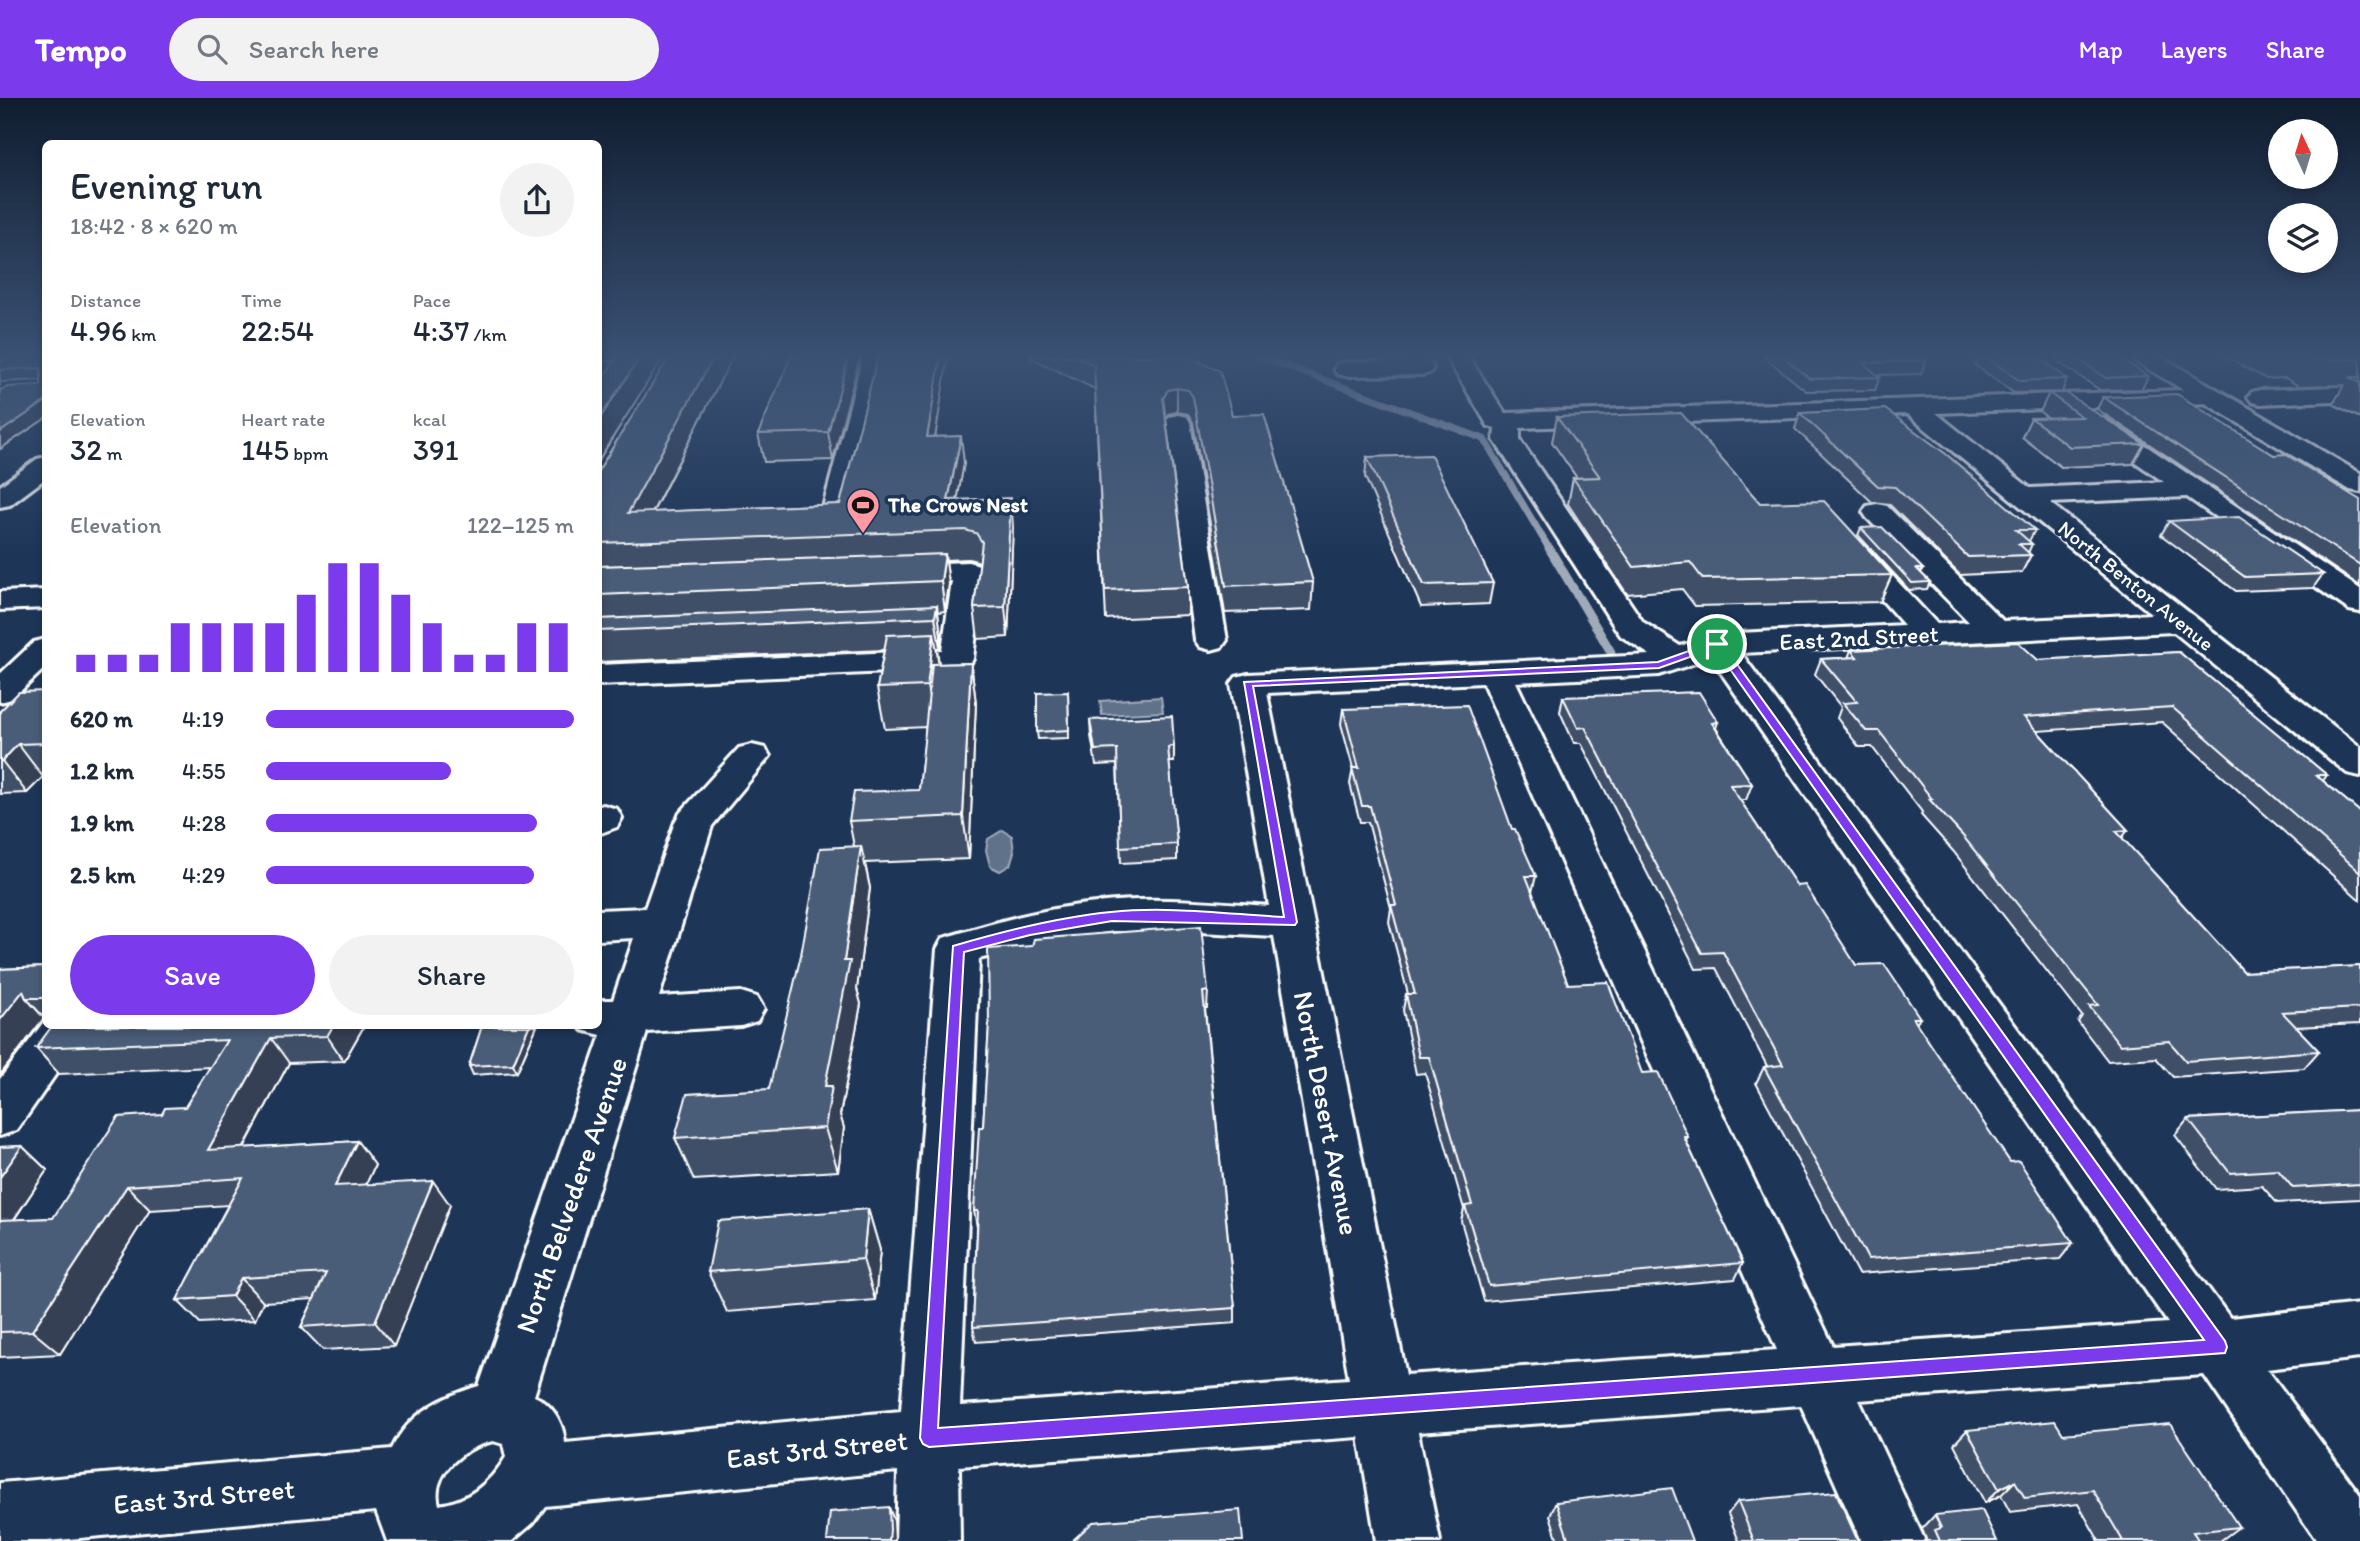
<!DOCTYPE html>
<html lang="en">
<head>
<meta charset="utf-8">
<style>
  :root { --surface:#fff; --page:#f2f2f3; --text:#1f2937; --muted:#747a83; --accent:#7c3aed }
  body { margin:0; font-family:Itim,sans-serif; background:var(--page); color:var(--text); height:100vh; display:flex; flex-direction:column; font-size:26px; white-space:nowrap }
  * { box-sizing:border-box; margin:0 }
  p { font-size:23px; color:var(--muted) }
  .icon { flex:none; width:38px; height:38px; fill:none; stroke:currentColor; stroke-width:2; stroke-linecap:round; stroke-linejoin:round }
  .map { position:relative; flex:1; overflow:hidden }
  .side { position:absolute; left:42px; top:42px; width:560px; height:889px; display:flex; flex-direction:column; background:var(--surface); border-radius:10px; box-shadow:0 4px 10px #0003 }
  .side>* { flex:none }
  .needle { width:46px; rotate:356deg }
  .fabs { position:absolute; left:2268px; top:21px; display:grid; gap:14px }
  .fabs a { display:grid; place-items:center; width:70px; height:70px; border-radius:50%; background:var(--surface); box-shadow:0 4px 10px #0003; font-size:35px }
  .pin { position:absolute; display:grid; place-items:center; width:60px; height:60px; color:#fff; margin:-30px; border:4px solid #fff; border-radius:50%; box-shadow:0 2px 7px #0007 }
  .round { display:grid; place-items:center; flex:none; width:74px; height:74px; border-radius:37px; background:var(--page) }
  .summary { display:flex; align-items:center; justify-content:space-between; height:119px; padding:0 28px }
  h1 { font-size:38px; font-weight:600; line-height:52px }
  .figures { display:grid; grid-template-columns:repeat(3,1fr); gap:10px; height:119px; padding:7px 28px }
  .figures div { display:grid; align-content:center }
  .figures b { font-size:30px; font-weight:600 }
  .figures small { font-size:19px; font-weight:400 }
  .figures p { font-size:19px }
  .chart { height:196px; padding:14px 28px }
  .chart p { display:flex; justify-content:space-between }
  .chart svg { width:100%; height:126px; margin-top:7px; stroke:var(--accent); stroke-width:6 }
  .button { display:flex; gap:14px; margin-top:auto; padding:14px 28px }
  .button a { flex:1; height:80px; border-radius:42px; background:var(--accent); color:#fff; font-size:28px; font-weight:600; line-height:80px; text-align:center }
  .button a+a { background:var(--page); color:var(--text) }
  ul { padding:0 28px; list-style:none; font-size:23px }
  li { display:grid; grid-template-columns:112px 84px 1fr; align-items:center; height:52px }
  li i { height:18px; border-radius:9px; background:var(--accent) }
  header { display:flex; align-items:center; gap:42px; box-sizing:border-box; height:98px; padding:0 35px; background:var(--accent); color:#fff }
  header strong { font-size:33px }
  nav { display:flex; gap:38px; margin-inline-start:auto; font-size:24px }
  .search { width:490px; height:63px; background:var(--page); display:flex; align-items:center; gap:18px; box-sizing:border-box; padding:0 24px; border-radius:38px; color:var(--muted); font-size:26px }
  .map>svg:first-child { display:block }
</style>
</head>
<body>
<header>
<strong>Tempo</strong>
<div class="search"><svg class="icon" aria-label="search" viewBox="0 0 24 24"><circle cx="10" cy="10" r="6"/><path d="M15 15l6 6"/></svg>Search here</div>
<nav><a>Map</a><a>Layers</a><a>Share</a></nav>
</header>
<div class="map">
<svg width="2360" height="1443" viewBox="0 0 2360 1443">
  <rect width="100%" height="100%" fill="#1d3557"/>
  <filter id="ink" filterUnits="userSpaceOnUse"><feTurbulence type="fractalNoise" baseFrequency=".0143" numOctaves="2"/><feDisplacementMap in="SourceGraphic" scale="14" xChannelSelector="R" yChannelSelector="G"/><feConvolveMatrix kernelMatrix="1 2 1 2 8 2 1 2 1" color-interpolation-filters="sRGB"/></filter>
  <g filter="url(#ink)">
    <path fill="#617289" stroke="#a0aab8" stroke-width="2" d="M1161,599l2,15 -61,3 -2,-14z
      M1003,732l9,6 2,16 -4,13 -10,6 -10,-5 -4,-16 2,-11z"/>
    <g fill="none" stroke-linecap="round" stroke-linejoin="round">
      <path stroke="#a0aab8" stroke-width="7" d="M1259,258l225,83 66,111"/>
      <path stroke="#a0aab8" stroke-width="9" d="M1549,450l62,104"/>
      <defs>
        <path id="minor" d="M0,258h24l-3,5 -21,8z
          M860,258h23l2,3 -35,152 -4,6 -10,2 -10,-2 -4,-6 40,-151z
          M1404,258h22l7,12 -3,5 -8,2 -77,1 -8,-2 -3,-5 3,-5 8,-2 62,-1z
          M1446,258h22l37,57 706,-24 8,2 4,5 -4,5 -8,2 -275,10 94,75 134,-6 -76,-53 -3,-5 3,-5 9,-2 9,2 254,170v23l-11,-2 -162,-113 -137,6 310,244v29l-13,-3 -173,-141 -433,21 489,665 130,-14v54l-93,11 93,126v46h-43l-113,-166 -345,25 66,141h-64l-60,-136 -383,27 22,109h-64l-17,-104 -400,29 1,75h-64l2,-70 -353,35 -12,17 -21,18h-125l-11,-30 -329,30h-47v-58l392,-34c17,-36 50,-52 87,-63l122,-351 -19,-5 -3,-4h19v-26h15l21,-62 -36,2v-30l47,-2 30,-86 5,-9 59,-65 13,-3 13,3 5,8 -58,70 -53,171 82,-5 16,5 7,12 -7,12 -16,5 -94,6 -113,364c18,7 30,28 31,47l336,-32 36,-462 6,-11c49,-15 101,-30 153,-35 57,-7 115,-1 173,3l-38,-222 5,-7 12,-3 402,-19 -29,-19 -5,-7 -122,-189 1,-12 -7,-2zM1907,316l245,200 -149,7 -116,-115 -10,-2 -10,2 -4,6 4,6 102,104 -32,2 -76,-82 -10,-3 -10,3 -5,6 68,77 -186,9 -38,12 -37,-24 -123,-182v-12zM1711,560l457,665 -335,23 -317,-664 143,-7zM1483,585l294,667 -371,25 -139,-682zM1115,833h66l93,5 75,443 -389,27 19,-447 76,-20zM493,1343l10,3 3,13c-16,26 -37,44 -67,48 -9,-32 26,-58 54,-64z
          M2360,288v14l-100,4 -8,-2 -4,-5 4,-5 8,-2z
          M1178,317l9,2 3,5 37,218 -5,7 -11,3 -11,-3 -5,-7 -29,-218 3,-5z
          M46,359v21l-36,27 -10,2v-21l37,-27z
          M968,464l11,3 4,6 -10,88 -4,7 -12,3 -359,16v-20l344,-15 10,-69 -58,2 -11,-3 -4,-6 4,-6 11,-3z
          M46,492v18l-46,2v-18z
          M46,541v28l-34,32 -12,3v-28l34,-32z
          M603,707l14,4 5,9 -5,9 -19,7v-27z
          M46,921v7h43l-72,104 -17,6v-57z"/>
        <path id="major" d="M2132,258h28l200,117v19l-10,-2 -215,-129z"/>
      </defs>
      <use href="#minor" stroke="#fff" stroke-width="6"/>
      <use href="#major" stroke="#fff" stroke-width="6"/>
      <use href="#minor" fill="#1d3557" fill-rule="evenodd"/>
      <use href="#major" fill="#1d3557" fill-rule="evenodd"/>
    </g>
    <path fill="#405068" stroke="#fff" stroke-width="2" d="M4,258h42v62l-46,31 41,-64v-5l-41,2v5v-24l6,-3z
      M598,258h66l-49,5 -17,1z
      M670,258h63l-80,156 187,-8 95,-67 29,26 -7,37 56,26 -5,111 -30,2 -4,-31 6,-46 -11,-3 -23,1 3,24 -4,27 -7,1 3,24 -1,11 -3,1 2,16 32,-1 5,40 -7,156 -104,4 5,25 -13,101 4,15 -21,111 4,13 -6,43 -144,9 -19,-42 94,-49 85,-243 -5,-25 70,-31 7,-63 -41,2 -8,-41 7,-38 -286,12v-191z
      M1027,258h160l45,59 81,167 -2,28 -86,3 -32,-191 -5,-8 -11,-2 -9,2 -2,4 22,169v28l-82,4 -11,-230z
      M1763,258h163v5l-5,13 -44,1 3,2 -5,13 -69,1z
      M1978,258h59l30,23 -5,13 -48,1 -39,-28z
      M2059,258h57l32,20 -6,13 -42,1 -43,-29z
      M2225,258h135v62l-27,-14 11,-19 -45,1 -14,-8 -19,1z
      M859,262l-26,100 -69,2 -6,-28z
      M2049,295l95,51 -11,20 -72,3 -39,-30 9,-19h17l-8,-6z
      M2103,299l171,58 86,45v86l-263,-177z
      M1800,315l235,117 -6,11 3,3 -4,9 3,2 -9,17 -62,3 -71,-71 -17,-2 -77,-73z
      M1557,319l203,86 132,72 -12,27 -185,4 -13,-17 -55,5 -59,-90 5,-26h4l-25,-36z
      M1367,359l126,126 -4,21 -68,3 -56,-130z
      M2169,423l154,53 -10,14 -77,3 -75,-56z
      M1861,430l62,41 -2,4 9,9 -3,7 -18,1 -51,-55z
      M1851,552l187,10 141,-8 148,123 -4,6 37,31v88l-198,-178 -125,9 91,99 -6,8 122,134 116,-6v58l-64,3 23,24 -15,17 -131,9 -17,-19 -48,3 -30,-39 4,-6 -129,-165 -32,-36 1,-3 -50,-65h-13l-22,-29 4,-11 -26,-33 6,-15 27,-1z
      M46,593v85l-3,1 -16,16 -27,1v-83z
      M1068,594l1,46 -31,1 -1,-7z
      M1563,599l155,25 -2,6 36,56 -6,16h-6l57,86 59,79 64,53 -4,6 94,138 63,81 -13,16 -202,15 -102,-191 8,-16 3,-1 -51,-98 -20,1 -115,-226h-7l-14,-31z
      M1343,611l169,120 24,47 -4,16 36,92 74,89 46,64 -2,4 57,122 -8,16 -251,22 -23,-80 3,-12 -39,-136 -9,1 -13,-64 3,-16h2l-19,-72 2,-14 -23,-86h-8l-10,-38 3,-16 -12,-44z
      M1090,622l84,26v16h-5l8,82v16l-56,3 -4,-99 -21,1 -5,-29z
      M46,869v53l-46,-51z
      M1208,893l-1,17h-2l30,300v15l-259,19 -3,-15 4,-100 -3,-16 9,-84 6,-103z
      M364,928l-20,35 -55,2 -45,85 113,-7 18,24 -9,19 84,21 -56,141 -71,4 -22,-23 13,-28 -51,3 -8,18 -55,3 -23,-23 51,-95 -78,5 -90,144 -60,3v-210l22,-1 25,24 -33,50 39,-2 109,-104 23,-7 25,-40 -151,7 -23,-26z
      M482,928h55l-20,46 -44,3 -4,-9z
      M2360,1012v89l-83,4 -15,-17 -46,3 -41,-54 13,-16z
      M868,1111l12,41 -5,50 -148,12 -19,-40z
      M1967,1332l96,4 176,93 -19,14h-121l-21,-37 -68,8 -9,-17 -16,8 -31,-59z
      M1738,1403l120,40h-119l-11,-27z
      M1556,1404l136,39h-134l-8,-26z
      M1935,1417l62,26h-73l2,-2 -4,-10z"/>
    <path fill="#344155" stroke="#fff" stroke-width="2" d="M641,258h23l-66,105v-40z
      M714,258h19l-96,186 -9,-29z
      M849,258h10v4l-26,100 -5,-28z
      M941,258h7l-17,108 -4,-27z
      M1177,290v24l-9,2 -5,8v-24l5,-8z
      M46,303v17l-46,31v-17z
      M961,338l3,27 -12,66 -4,-29z
      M1011,400l2,28 -5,111 -3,-30z
      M945,456l4,30 -4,27 -4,-30z
      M937,507l4,31 -1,11 -5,-30z
      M934,535l6,39 -6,54 -7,-40z
      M971,565l5,40 -7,156 -6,-43z
      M18,646l25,33 -16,16 -25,-32z
      M861,748l9,42 -13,101 4,15 -21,111 4,13 -6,43 -13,-43v-42z
      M23,893l3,7 18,20 -44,57v-55z
      M333,928h31l-20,35 -17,-25z
      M529,928h8l-20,46 -4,-8z
      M271,940l18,25 -60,112 -21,-25z
      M357,1043l18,24 -21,46 -19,-25z
      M22,1048l25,24 -47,70v-63z
      M433,1083l17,24 -56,141 -19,-24z
      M127,1088l23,24 -90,144 -28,-23z
      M868,1111l12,41 -5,50 -12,-41z
      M241,1180l22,24 -8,18 -23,-24z
      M2015,1383l-14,14 -16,8 14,-14z
      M889,1409l5,14 1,20h-6z"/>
    <path fill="#4a5d79" stroke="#fff" stroke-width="2" d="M12,258h34v45l-46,31v-42l8,-3 33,-2v-17l-41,2v-7z
      M618,258h23l-43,65v-36z
      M670,258h44l-86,157 212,-9 38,-148h63l-14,81 34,-1 -13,64 63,-2 -6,109 -31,1 8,-66 -6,-9 -11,-3 -367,13v-72z
      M791,258h58l-21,76 -70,2z
      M1075,258h112l33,15 12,44 32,-1 49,168 -87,4 -33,-189 -5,-7 -11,-2 -9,2 -5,8 25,189 -83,3 -11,-225z
      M1782,258h144v5l-63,2 17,14 -70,2z
      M1985,258h52l30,23 -47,2z
      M2074,258h42l32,20 -42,2z
      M2308,258h52v3l-45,1z
      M2349,279h11v6z
      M2049,295h17l78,51 -74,3 -39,-29 51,-1z
      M2177,296l97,61 11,-1 75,46v65l-257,-168z
      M1885,311l61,45 89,76h-19l16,14h-13l12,11 -63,2 -73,-70 -17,-1 -78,-73z
      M1681,315l79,90 64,-2 68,74 -189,4 -13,-17 -56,5 -61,-89 27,-1 -43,-60z
      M1431,357l62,128 -69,2 -57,-128z
      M2239,419l84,57 -78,3 -76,-56z
      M1882,429l41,42h-6l13,13 -18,1 -51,-55z
      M945,456l-4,27 -343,14v-29z
      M937,507l-2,12 -337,14v-12z
      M934,535l-7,53 -50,2 10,-53z
      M2018,544l20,18 141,-8 148,123h-11l44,37v60l-188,-165 -148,10 104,113 -12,1 128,141 116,-6v42l-78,4 37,39 -133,10 -17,-20 -49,4 -31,-39 9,-1 -136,-170 -33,-36h3l-53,-68h-13l-23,-28 14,-1 -36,-43 36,-2 -6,-7z
      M971,565l-8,153 -114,5 5,-29 65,-2 13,-126z
      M46,593v52l-28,1 -16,17h-2v-50l19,-19z
      M1068,594l1,38 -32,2v-39z
      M1699,594l19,30 -6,1 40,61 -22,1 67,101 8,-1 51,80 28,-1 36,54h-7l97,144 9,-1 54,82 -205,16 -104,-192 19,-2 -60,-113 -21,1 -117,-226 -7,1 -15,-31z
      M1467,607l45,124h3l21,47h-10l42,108 40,-2 34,91 16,-1 30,65h-4l59,126 -254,23 -24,-80 7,-1 -43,-148h-10l-13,-63h9l-24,-89h5l-26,-99h-8l-10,-38h7l-16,-59z
      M1172,618l2,30 -6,1 9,97 -57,3 -3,-98 -22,1 -5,-30z
      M861,748l-17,115h6l-25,125h7l-7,42 -150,10 12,-44 82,-5 32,-134 19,-107z
      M1201,828l7,65 -5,1 32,316 -262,19 5,-116h-4l5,-84h4l6,-103 -1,-75 44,-3 2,-7z
      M46,869v31h-20l-3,-7 -23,29v-51z
      M52,928h281l-6,10 -56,2 -63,112 149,-9 -22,45 98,-5 -58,141 -74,5 25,-54 -85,5 -9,18 -55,4 66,-122 -116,8 -95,145 -32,1v-112l53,-2 65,-101 44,-3 3,-6 20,-1 42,-67 -191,8z
      M482,928h47l-16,38 -44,2z
      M2360,1012v74l-67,4 -15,-18 -48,3 -42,-54z
      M22,1048l-22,31v-30z
      M868,1111l-5,50 -155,13 10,-51z
      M2055,1323l8,13 107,-10 69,103 -46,5 6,9h-76l-30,-51 -68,8 -10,-17 -16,8 -32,-59z
      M1672,1390l20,53h-123l-13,-39z
      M1836,1394l22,49h-104l-16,-40z
      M889,1409l1,23 -1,11h-62l3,-29z
      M1240,1412l3,31h-171l21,-19z
      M1982,1412l15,31h-57l-5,-11 6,-2 -6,-13z"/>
  </g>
  <linearGradient id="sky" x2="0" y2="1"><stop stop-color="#101d30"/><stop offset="0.56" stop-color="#3a5174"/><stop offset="1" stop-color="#3a5174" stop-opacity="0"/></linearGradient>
  <rect width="2360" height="460" fill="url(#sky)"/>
  <path fill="#7c3aed" stroke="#fff" stroke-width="2" fill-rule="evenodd" d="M1714,544h7l504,699 2,6 -2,6 -1296,94 -6,-3 -3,-6 33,-492c51,-15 105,-29 158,-34 57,-6 117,2 173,5l-40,-235 414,-20zM1715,550l489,692 -1266,88 26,-476 66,-17 82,-14 183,4 2,-3 -44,-236 406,-18z"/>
  <defs>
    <symbol id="stadium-pin" viewBox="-11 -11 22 30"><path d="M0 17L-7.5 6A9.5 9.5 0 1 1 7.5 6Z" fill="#ff9aa2" stroke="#1d3557"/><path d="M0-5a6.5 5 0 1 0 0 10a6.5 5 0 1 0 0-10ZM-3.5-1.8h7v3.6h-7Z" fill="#111"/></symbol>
  </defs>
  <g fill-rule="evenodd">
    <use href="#stadium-pin" x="844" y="388" width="38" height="52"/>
  </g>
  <g text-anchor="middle" stroke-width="7" stroke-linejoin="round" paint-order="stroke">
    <g font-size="21" font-weight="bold" fill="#fff" stroke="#1d3557" text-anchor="start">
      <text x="888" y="414">The Crows Nest</text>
    </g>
    <g font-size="21" fill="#fff" stroke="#1d3557">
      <text transform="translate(2136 488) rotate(39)" y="7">North Benton Avenue</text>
    </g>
    <g font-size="24" fill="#fff" stroke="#1d3557">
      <text transform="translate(1859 540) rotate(-3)" y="8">East 2nd Street</text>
    </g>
    <g font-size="28" fill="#fff" stroke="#1d3557">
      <text transform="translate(1327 1015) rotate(79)" y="10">North Desert Avenue</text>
      <text transform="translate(571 1097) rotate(-71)" y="10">North Belvedere Avenue</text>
      <text transform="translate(817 1351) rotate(-6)" y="10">East 3rd Street</text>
      <text transform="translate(204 1398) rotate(-5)" y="10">East 3rd Street</text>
    </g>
  </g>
</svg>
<div class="fabs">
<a><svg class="needle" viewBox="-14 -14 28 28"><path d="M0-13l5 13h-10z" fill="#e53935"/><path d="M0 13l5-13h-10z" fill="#747a83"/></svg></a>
<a><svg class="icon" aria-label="layers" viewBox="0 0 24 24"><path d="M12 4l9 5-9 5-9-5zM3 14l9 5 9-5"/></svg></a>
</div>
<div class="pin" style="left:1717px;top:546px;background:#1e9e55"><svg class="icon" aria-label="arrive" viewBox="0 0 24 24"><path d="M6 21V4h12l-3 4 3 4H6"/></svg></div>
<section class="side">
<div class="summary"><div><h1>Evening run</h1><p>18:42 · 8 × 620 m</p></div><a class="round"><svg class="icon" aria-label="share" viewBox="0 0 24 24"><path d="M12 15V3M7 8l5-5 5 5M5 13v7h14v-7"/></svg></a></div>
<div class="figures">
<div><p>Distance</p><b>4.96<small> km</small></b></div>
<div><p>Time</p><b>22:54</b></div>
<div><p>Pace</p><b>4:37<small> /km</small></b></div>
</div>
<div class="figures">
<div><p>Elevation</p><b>32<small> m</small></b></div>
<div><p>Heart rate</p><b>145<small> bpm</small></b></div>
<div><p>kcal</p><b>391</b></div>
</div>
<div class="chart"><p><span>Elevation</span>122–125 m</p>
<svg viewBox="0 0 160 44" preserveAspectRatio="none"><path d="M5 44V38M15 44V38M25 44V38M35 44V27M45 44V27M55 44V27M65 44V27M75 44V17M85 44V6M95 44V6M105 44V17M115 44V27M125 44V38M135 44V38M145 44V27M155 44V27"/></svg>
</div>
<ul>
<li><b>620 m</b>4:19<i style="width:100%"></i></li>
<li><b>1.2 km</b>4:55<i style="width:60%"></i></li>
<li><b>1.9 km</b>4:28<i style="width:88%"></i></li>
<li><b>2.5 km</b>4:29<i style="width:87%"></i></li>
</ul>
<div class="button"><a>Save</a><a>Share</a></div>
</section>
</div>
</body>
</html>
